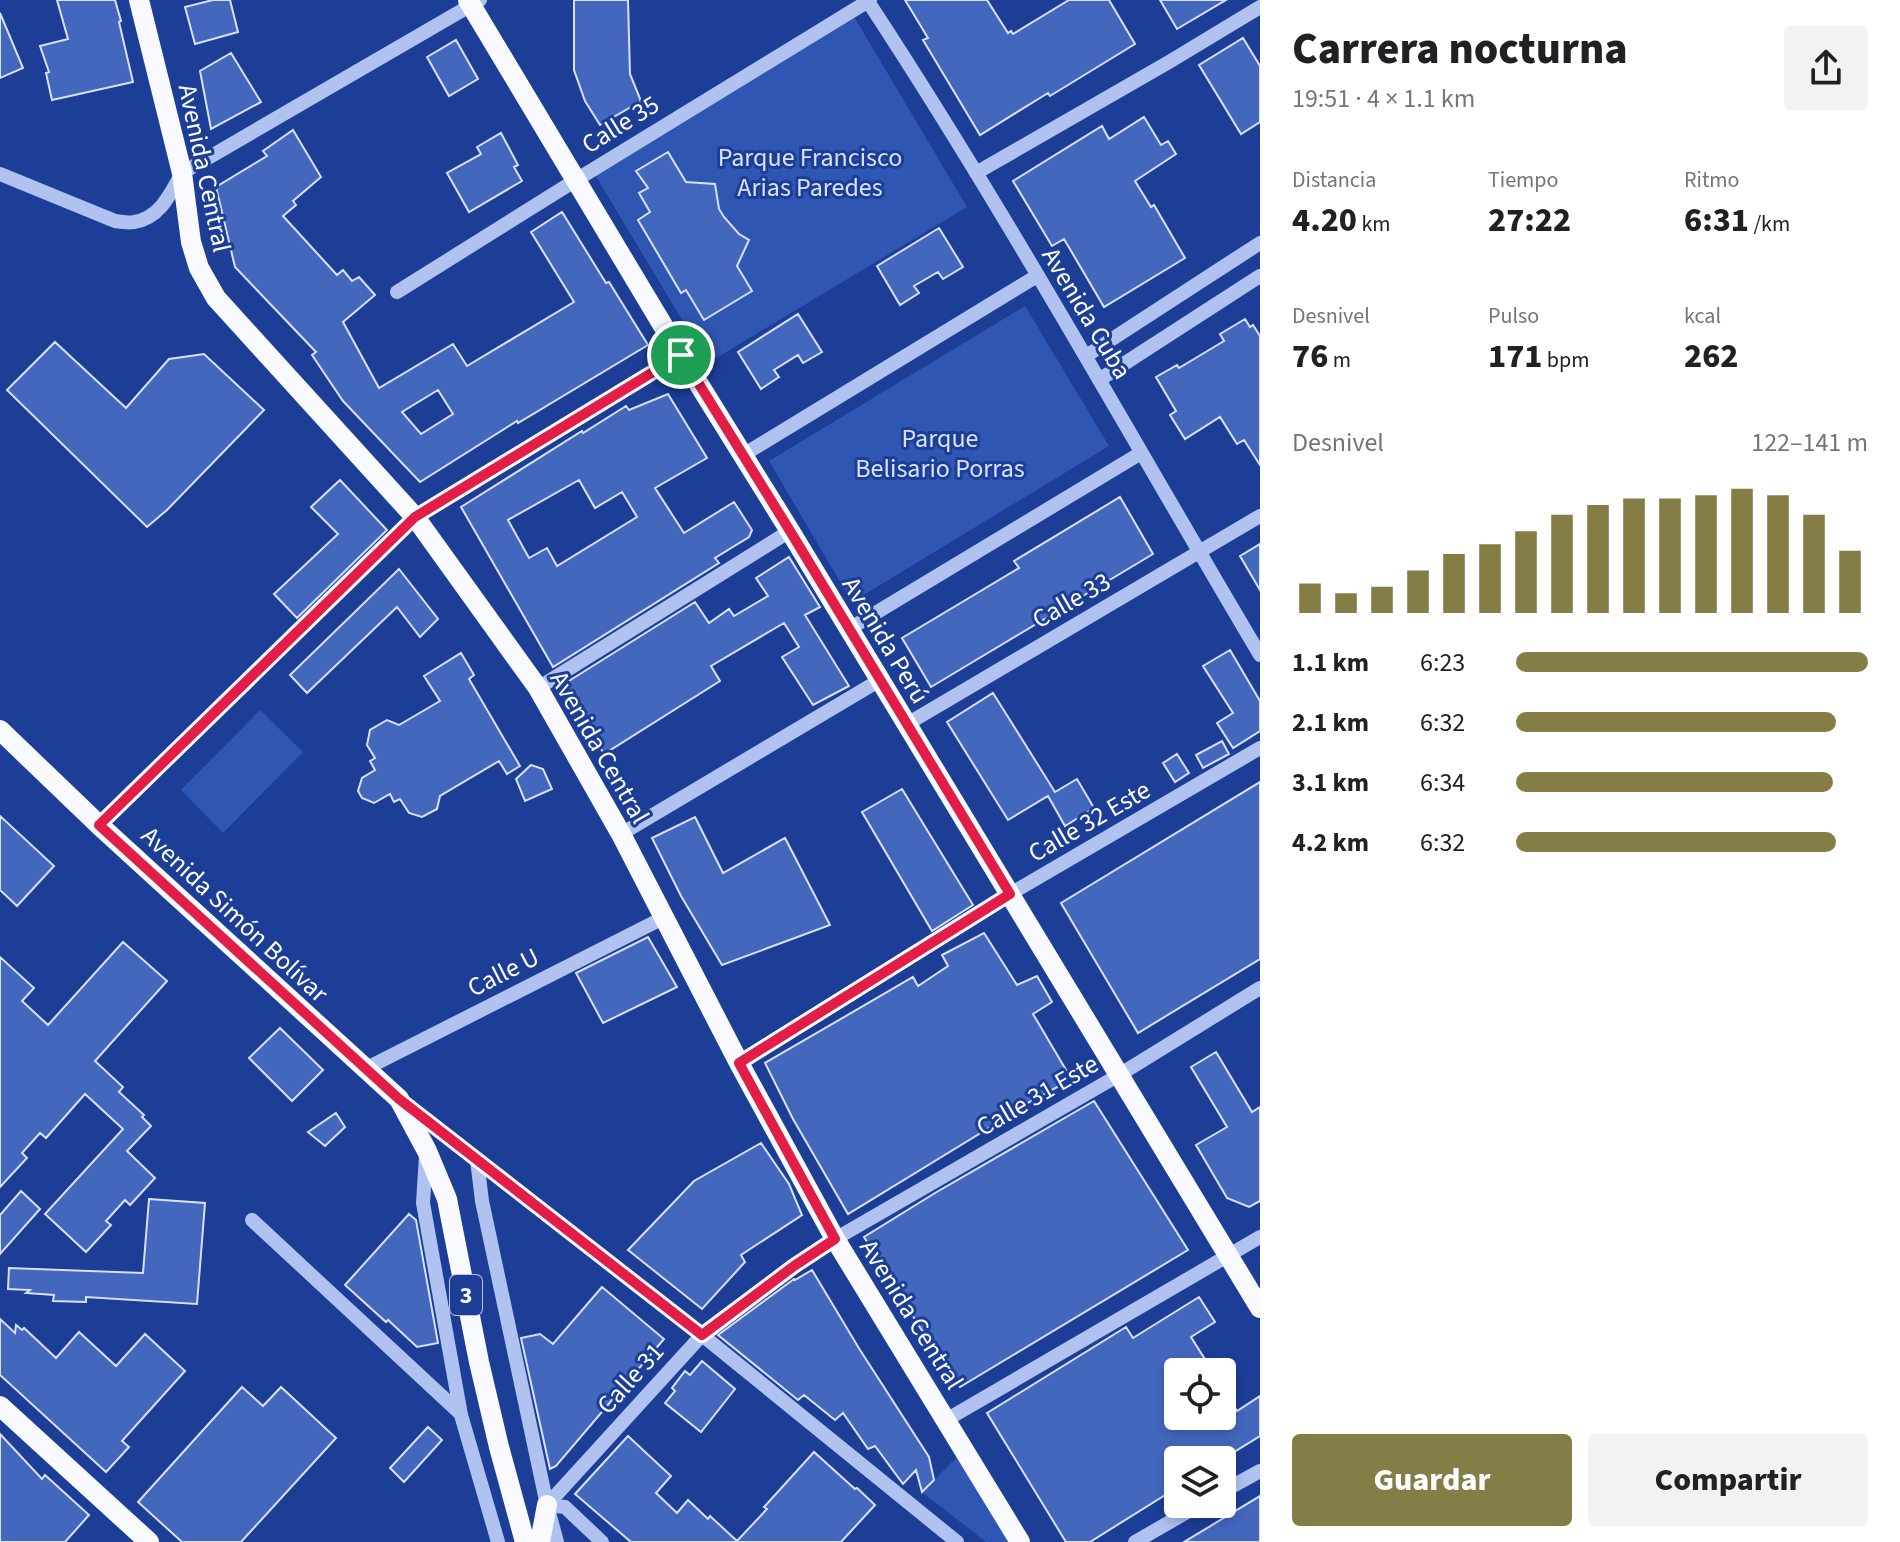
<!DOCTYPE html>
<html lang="es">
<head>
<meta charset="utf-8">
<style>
  :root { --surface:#fff; --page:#f2f2f2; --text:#202124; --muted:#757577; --accent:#847d46 }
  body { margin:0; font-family:"Source Sans 3",sans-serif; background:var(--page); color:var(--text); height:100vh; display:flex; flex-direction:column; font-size:30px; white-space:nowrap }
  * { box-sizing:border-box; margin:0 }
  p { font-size:26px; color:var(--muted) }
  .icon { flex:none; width:44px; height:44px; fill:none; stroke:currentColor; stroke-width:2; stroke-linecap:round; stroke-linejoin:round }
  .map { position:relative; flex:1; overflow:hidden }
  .panel { display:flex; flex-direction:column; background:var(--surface); width:640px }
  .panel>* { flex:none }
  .buttons { position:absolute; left:1164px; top:1358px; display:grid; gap:16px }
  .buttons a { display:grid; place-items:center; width:72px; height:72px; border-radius:8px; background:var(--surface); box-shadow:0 4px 12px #0003; font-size:40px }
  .pin { position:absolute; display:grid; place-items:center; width:68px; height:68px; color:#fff; margin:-34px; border:4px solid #fff; border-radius:50%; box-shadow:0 2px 8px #0007 }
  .round { display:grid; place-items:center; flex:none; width:84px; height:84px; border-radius:8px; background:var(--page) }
  .head { display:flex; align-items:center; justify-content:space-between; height:136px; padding:0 32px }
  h1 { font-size:44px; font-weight:800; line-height:60px }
  .metrics { display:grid; grid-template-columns:repeat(3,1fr); gap:12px; height:136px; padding:8px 32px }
  .metrics div { display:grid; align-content:center }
  .metrics b { font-size:34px; font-weight:800 }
  .metrics small { font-size:22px; font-weight:400 }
  .metrics p { font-size:22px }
  .chart { height:224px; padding:16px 32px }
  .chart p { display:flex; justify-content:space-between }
  .chart svg { width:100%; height:144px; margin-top:8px; stroke:var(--accent); stroke-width:6 }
  .button { display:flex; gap:16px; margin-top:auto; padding:16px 32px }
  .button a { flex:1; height:92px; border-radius:8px; background:var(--accent); color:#fff; font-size:32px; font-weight:800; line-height:92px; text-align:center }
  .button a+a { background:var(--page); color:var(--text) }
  ul { padding:0 32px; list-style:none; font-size:26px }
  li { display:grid; grid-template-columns:128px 96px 1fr; align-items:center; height:60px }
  li i { height:20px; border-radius:10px; background:var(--accent) }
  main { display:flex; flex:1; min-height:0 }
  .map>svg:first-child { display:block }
</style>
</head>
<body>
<main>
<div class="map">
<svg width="1260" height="1542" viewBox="0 0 1260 1542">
  <rect width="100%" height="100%" fill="#1c3e97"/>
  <path fill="#3056b4" d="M853,15l114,192 -259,156 -114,-190z
    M1025,306l84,140 -257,156 -83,-141z
    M260,710l43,42 -80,81 -42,-43z
    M957,1457l56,85h-27l-64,-50z"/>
  <path fill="#4467be" stroke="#d7e1fb" stroke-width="2" fill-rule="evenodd" d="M57,0h58l6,21 -2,1 14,60 -81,18 -6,-27 3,-1 -9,-26 28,-7z
    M213,0h17l8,32 -43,12 -10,-37z
    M574,0h54l2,74 11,27 -41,24 -15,-24 -11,-31z
    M905,0h82l21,33 3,-2 2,3 56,-34h40l26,44 -85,52 -2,-3 -68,42 -57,-95 5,-2z
    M1160,0h66l-49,29z
    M0,13l23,55 -23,10z
    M1243,38l17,28v56l-19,12 -42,-69z
    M456,40l22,39 -29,17 -22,-39z
    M231,53l30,49 -50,27 -11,-58z
    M1144,117l17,28 7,-4 8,13 -41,27 16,26 3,-2 31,53 -81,49 -40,-68 -12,7 -39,-65 89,-55 7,13z
    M293,130l28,47 -28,24 3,4 -13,11 54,59 6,-5 9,11 7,-4 16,18 -32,27 36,66 74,-44 14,22 107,-64 -43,-70 31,-20 44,71 3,-1 39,63 -130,78 -1,-2 -97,61 -77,-81 -31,-46 4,-3 -81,-85 -19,-80 51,-31 -4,-5zM438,390l15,24 -32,20 -19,-22z
    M501,133l17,32 -4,2 8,14 -53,31 -22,-39 34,-19 -4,-7z
    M668,152l18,30 29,2 4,25 5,8 15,17 10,6 -12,26 15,25 -48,29 -18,-30 -5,3 -43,-73 12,-8 -11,-19 9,-5 -12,-17z
    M939,228l24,39 -20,12 -5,-7 -24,14 5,7 -19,12 -23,-39z
    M798,314l24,38 -19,11 -5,-8 -24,15 5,7 -18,12 -23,-37z
    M1245,319l5,8 3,-2 7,11v129l-16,-25 -7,4 -17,-27 -35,22 -15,-24 6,-4 -20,-34 21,-12 2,3 45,-27 -4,-7z
    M55,342l71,66 43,-49 35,-5 60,56 -97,100 -20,17 -140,-137z
    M668,394l39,64 -52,30 29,45 50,-31 18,28 -3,7 -34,21 4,5 -166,104 -92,-160 121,-76 1,2 43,-27 3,4zM579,480l16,28 27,-16 15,25 -80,49 -10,-18 -18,10 -21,-38z
    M340,480l47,50 -90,88 -23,-24 64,-60 -27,-27z
    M1120,497l33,57 -222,133 -29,-49 117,-70 -5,-7z
    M1260,544v46l-20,-34z
    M789,557l31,50 -15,8 44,71 -36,19 -31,-48 17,-10 -15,-24 -73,43 9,15 -116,73 -40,-70 131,-82 14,21 20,-14 5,7 34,-20 -12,-18z
    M399,569l39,50 -18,18 -23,-30 -90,86 -17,-18z
    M1230,650l30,51v30l-27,17 -16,-25 16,-10 -30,-47z
    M461,653l13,22 -5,4 51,87 -13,8 -8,-13 -59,35 -3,13 -15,8 -13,-4 -9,-14 -6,3 -4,-8 -16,9 -12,-5 -4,-7 4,-13 13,-8 -5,-9 5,-3 -8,-13 3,-15 17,-10 12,5 41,-24 -16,-25z
    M993,693l62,99 22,-13 17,29 -29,18 -17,-30 -40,24 -61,-98z
    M1222,741l7,13 -26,14 -7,-13z
    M1177,754l12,19 -14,9 -12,-19z
    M531,765l12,4 9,20 -27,12 -9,-22z
    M1260,782v177l-122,74 -77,-130z
    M902,789l71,116 -41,26 -70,-119z
    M0,816l54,50 -37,40 -17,-16z
    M695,817l28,56 62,-35 45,87 -108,40 -41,-69 -29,-58z
    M984,933l33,52 20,-9 15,26 -19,12 36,61 -8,5 2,4 -48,26v2l-167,102 -55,-95 -28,-56 148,-86 5,9 30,-20 -6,-11z
    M648,937l29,50 -74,36 -27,-50z
    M123,942l44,39 -72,80 28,26 -4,5 25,23 -2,2 9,9 -24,25 28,27 -25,27 -5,-5 -19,21 5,4 -25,27 -41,-38 78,-85 -38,-35 -39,44 -6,-5 -18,20 5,5 -27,29v-230l34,31 -12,13 26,24z
    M280,1028l43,42 -31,31 -43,-43z
    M1216,1052l36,60 8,-5v94l-11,6 -22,-9 -31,-53 31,-18 -36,-60z
    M1094,1101l94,149 -228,137 -41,-61 -55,-89 71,-44z
    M336,1113l9,14 -20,19 -17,-14z
    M761,1143l28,41 13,31 -61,40 4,7 -43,47 -74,-59 66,-69z
    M21,1191l19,18 -40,45v-39z
    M149,1199l56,4 -8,101 -111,-7v5l-33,-1 1,-6 -28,-2 4,-3 -22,-1 1,-21 134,5z
    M409,1214l7,6 22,123 -21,4 -29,-27 -2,2 -41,-37z
    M812,1270l48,80 69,107 5,23 -12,12 -6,-22 -13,14 -28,-38 -7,3 -25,-36 -8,7 -31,-25 -6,5 -80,-65 76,-56 1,1z
    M602,1287l62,52 -108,127 -6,3 -29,-131 19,-4 13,10z
    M1199,1297l16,25 -24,15 22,35h-35v44h44v-30l15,25 23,-15v40l-39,24h-43v27l-88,55h-24l-79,-129 139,-86 7,11z
    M0,1319l15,14 1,-8 6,5 2,-2 32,30 23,-26 37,34 29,-32 40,37 -63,70 7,6 -23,25 -106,-97z
    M702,1361l33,28 -34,43 -36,-29 10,-12 -3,-3 13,-17 5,4z
    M242,1387l21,19 18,-19 55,51 -95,104h-59l-44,-40z
    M428,1427l14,13 -38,42 -14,-14z
    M0,1434l42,45 3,-4 44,40 -24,27h-65z
    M628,1436l43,40 -15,17 21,20 11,-13 20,19 2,-3 27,25 30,-32 -3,-2 50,-55 41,37 2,-1 18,17 -34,37h-210l-56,-48z
    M1260,1496v46h-76z"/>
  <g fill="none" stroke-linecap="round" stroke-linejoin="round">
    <path stroke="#b0c3f0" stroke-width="14" d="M867,0c140,213 263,436 393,655
      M976,173l193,-111 91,-55
      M0,174l115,47c6,1 14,2 19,1 26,-4 37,-29 48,-49l298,-173
      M397,292l179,-112 294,-180
      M1086,356l174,-113
      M1099,380l161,-104
      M743,455l294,-179
      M849,629l292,-176
      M538,688l252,-157
      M907,724l353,-208
      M99,825l316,-308 266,-162
      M621,834l259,-154
      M739,1063l271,-169 250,-146
      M365,1069l298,-151
      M406,1104l296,231 255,207
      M426,1156l-3,47 38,212 37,127
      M477,1160l5,41 65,304 10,37
      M252,1220l209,194
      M946,1420l314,-183
      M1222,1492l38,-21
      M547,1505l155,-170 92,-69 41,-27 284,-164 141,-87
      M547,1505l18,2 37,35
      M1135,1542l66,-38"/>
    <path stroke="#f9faff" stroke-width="20" d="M139,0l43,173 9,69 8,26 17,30 199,219 123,171 83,146 118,229 96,176 185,303
      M468,0l209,349 113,182 470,777
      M0,730l99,95 300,274 28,52 20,48 32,163 20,85 26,95
      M0,1406l149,136
      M540,1542l7,-37"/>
  </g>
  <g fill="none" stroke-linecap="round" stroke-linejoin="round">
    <defs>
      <path id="route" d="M681,355l109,176 220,363 -271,169 96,176 -41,27 -92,69 -303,-236 -300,-274 316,-308z"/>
    </defs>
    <use href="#route" stroke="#fff" stroke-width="16"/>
    <use href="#route" stroke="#e11d48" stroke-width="10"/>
  </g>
  <g text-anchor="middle" stroke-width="6" stroke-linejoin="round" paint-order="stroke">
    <rect fill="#1c3e97" stroke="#bbc5e0" stroke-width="2" x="450" y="1275" width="32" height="40" rx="6"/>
    <g font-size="24" font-weight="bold" fill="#fff">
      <text x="466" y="1303">3</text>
    </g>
    <g font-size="26" fill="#fff" stroke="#1c3e97">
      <text transform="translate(620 124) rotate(-32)" y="9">Calle 35</text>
      <text transform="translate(205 168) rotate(78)" y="9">Avenida Central</text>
      <text transform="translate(1087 313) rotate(59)" y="9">Avenida Cuba</text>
      <text transform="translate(1071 600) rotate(-30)" y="9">Calle 33</text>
      <text transform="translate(886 640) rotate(59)" y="9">Avenida Perú</text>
      <text transform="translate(600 747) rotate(60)" y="9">Avenida Central</text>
      <text transform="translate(1089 821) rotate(-30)" y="9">Calle 32 Este</text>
      <text transform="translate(235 914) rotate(43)" y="9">Avenida Simón Bolívar</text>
      <text transform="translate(503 972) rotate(-27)" y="9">Calle U</text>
      <text transform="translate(1037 1095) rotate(-30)" y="9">Calle 31 Este</text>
      <text transform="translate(912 1314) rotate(58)" y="9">Avenida Central</text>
      <text transform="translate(630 1378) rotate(-48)" y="9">Calle 31</text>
    </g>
    <g font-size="26" fill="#d7e1fb" stroke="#1c3e97">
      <text x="810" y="166">Parque Francisco<tspan x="810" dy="30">Arias Paredes</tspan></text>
      <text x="940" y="447">Parque<tspan x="940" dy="30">Belisario Porras</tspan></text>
    </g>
  </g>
</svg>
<div class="buttons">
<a><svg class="icon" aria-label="locate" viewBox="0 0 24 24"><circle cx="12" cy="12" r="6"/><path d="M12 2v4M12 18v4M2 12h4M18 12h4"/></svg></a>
<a><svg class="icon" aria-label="layers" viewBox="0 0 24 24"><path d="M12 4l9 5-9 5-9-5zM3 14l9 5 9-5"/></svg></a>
</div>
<div class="pin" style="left:681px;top:355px;background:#1e9e55"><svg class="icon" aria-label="arrive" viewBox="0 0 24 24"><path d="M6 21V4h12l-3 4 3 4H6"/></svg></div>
</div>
<section class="panel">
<div class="head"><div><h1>Carrera nocturna</h1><p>19:51 · 4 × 1.1 km</p></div><a class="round"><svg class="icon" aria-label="share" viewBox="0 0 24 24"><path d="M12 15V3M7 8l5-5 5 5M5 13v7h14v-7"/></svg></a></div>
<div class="metrics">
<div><p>Distancia</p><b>4.20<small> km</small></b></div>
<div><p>Tiempo</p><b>27:22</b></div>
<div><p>Ritmo</p><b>6:31<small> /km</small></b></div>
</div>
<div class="metrics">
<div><p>Desnivel</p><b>76<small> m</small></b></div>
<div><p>Pulso</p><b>171<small> bpm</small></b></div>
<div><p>kcal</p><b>262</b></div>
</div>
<div class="chart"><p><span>Desnivel</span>122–141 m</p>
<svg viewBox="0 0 160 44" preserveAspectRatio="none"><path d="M5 44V35M15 44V38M25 44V36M35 44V31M45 44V26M55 44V23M65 44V19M75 44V14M85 44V11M95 44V9M105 44V9M115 44V8M125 44V6M135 44V8M145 44V14M155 44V25"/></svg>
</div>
<ul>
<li><b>1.1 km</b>6:23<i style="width:100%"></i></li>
<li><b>2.1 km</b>6:32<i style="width:91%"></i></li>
<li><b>3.1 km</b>6:34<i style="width:90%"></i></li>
<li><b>4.2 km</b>6:32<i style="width:91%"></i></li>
</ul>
<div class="button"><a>Guardar</a><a>Compartir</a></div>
</section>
</main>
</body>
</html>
